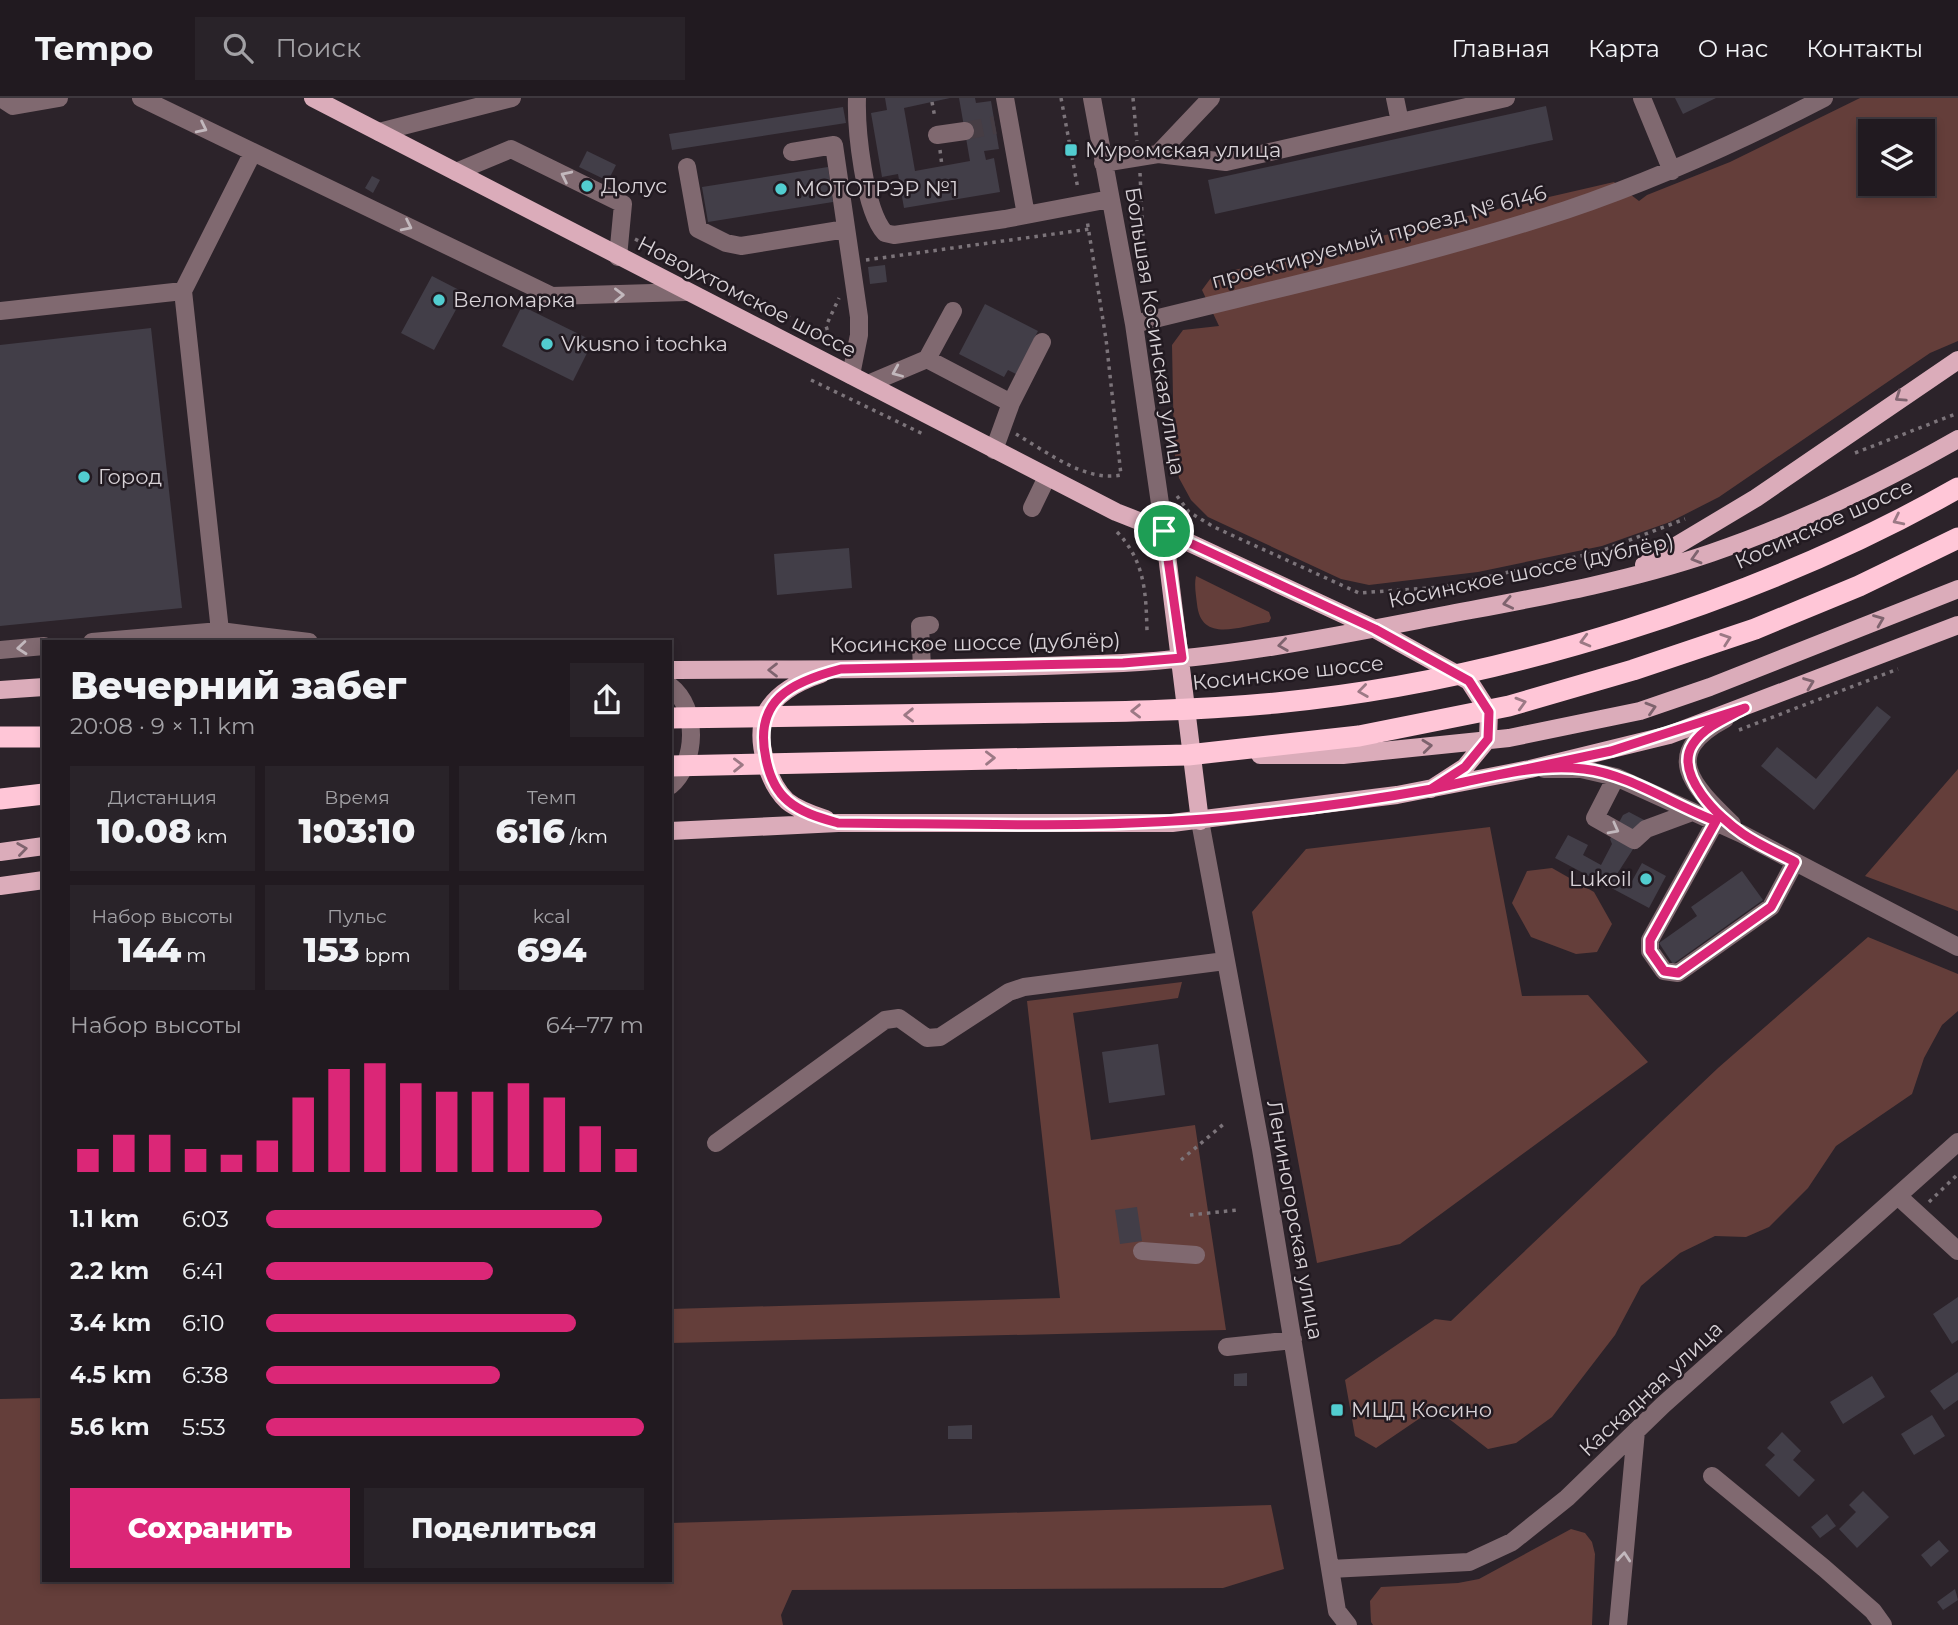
<!DOCTYPE html>
<html lang="ru">
<head>
<meta charset="utf-8">
<style>
  :root { --surface:#211a20; --page:#292329; --text:#f1f3f6; --muted:#a2a1a5; --line:#3e383e; --accent:#db2777 }
  body { margin:0; font-family:Montserrat,sans-serif; background:var(--page); color:var(--text); height:100vh; display:flex; flex-direction:column; font-size:26px; white-space:nowrap }
  * { box-sizing:border-box; margin:0 }
  p { font-size:23px; color:var(--muted) }
  .icon { flex:none; width:38px; height:38px; fill:none; stroke:currentColor; stroke-width:2; stroke-linecap:round; stroke-linejoin:round }
  .map { position:relative; flex:1; overflow:hidden }
  .details { position:absolute; left:42px; top:542px; width:630px; height:942px; display:flex; flex-direction:column; background:var(--surface); border-radius:0px; box-shadow:0 4px 10px #0003,0 0 0 2px var(--line) }
  .details>* { flex:none }
  .tools { position:absolute; left:1858px; top:21px; display:grid; gap:14px }
  .tools a { display:grid; place-items:center; width:77px; height:77px; border-radius:0px; background:var(--surface); box-shadow:0 4px 10px #0003,0 0 0 2px var(--line); font-size:35px }
  .pin { position:absolute; display:grid; place-items:center; width:60px; height:60px; color:#fff; margin:-30px; border:4px solid #fff; border-radius:50%; box-shadow:0 2px 7px #0007 }
  .round { display:grid; place-items:center; flex:none; width:74px; height:74px; border-radius:0px; background:var(--page) }
  .head { display:flex; align-items:center; justify-content:space-between; height:119px; padding:0 28px }
  h1 { font-size:38px; font-weight:800; line-height:52px }
  .stats { display:grid; grid-template-columns:repeat(3,1fr); gap:10px; height:119px; padding:7px 28px }
  .stats div { display:grid; align-content:center; border-radius:0px; background:var(--page); text-align:center }
  .stats b { font-size:35px; font-weight:800 }
  .stats small { font-size:19px; font-weight:400 }
  .stats p { font-size:19px }
  .chart { height:196px; padding:14px 28px }
  .chart p { display:flex; justify-content:space-between }
  .chart svg { width:100%; height:126px; margin-top:7px; stroke:var(--accent); stroke-width:6 }
  .button { display:flex; gap:14px; margin-top:auto; padding:14px 28px }
  .button a { flex:1; height:80px; border-radius:0px; background:var(--accent); color:#fff; font-size:28px; font-weight:800; line-height:80px; text-align:center }
  .button a+a { background:var(--page); color:var(--text) }
  ul { padding:0 28px; list-style:none; font-size:23px }
  li { display:grid; grid-template-columns:112px 84px 1fr; align-items:center; height:52px }
  li i { height:18px; border-radius:9px; background:var(--accent) }
  header { display:flex; align-items:center; gap:42px; box-sizing:border-box; height:98px; padding:0 35px; background:var(--surface); border-bottom:2px solid var(--line) }
  header strong { font-size:33px }
  nav { display:flex; gap:38px; margin-inline-start:auto; font-size:24px }
  .search { width:490px; height:63px; background:var(--page); display:flex; align-items:center; gap:18px; box-sizing:border-box; padding:0 24px; border-radius:0px; color:var(--muted); font-size:26px }
  .map>svg:first-child { display:block }
</style>
</head>
<body>
<header>
<strong>Tempo</strong>
<div class="search"><svg class="icon" aria-label="search" viewBox="0 0 24 24"><circle cx="10" cy="10" r="6"/><path d="M15 15l6 6"/></svg>Поиск</div>
<nav><a>Главная</a><a>Карта</a><a>О нас</a><a>Контакты</a></nav>
</header>
<div class="map">
<svg width="1958" height="1527" viewBox="0 0 1958 1527">
  <rect width="100%" height="100%" fill="#2c232a"/>
  <path fill="#643e3a" fill-rule="evenodd" d="M1860,0h98v243l-28,12 -211,144 -49,25 -68,24 -124,26 -109,13 -28,-6 -133,-62 -17,-17 -12,-22 -5,-28 -2,-105 11,-15 36,-4 -17,-36 11,-15 401,-93 25,19 8,-6 83,-33zM1871,33h52v53h-52z
    M1196,478l73,36 2,6 -2,4c-29,4 -68,22 -72,-18 -1,-9 -3,-19 -1,-28z
    M1958,671v142l-93,-35z
    M1490,729l32,169 66,-1 60,67 -248,182 -83,19 -65,-351 54,-63z
    M1552,770l42,24 18,32 -15,28 -21,2 -45,-17 -19,-34 15,-32z
    M1868,839l90,37v37l-16,14 -18,33 -12,36 -76,52 -28,42 -39,39 -23,10 -31,-1 -35,17 -39,33 -26,49 -63,82 -36,26 -28,6 -53,-41 -59,40 -21,-12 -10,-56 90,-61 16,2 267,-253z
    M1182,884l-4,16 -105,15 18,127 104,-15 31,205 -556,13v-34l390,-11 -33,-297z
    M44,1300v182h626v-57l601,-18 13,64 -61,19 -431,2 -11,25 2,10h-783v-226z
    M1571,1431l14,4 7,9 3,12 -3,71h-219l-2,-3 -1,-21 11,-14 77,-4 21,-4z"/>
  <path fill="#423e48" d="M885,0h65l-46,10 11,63 55,-10 -11,-63h16l1,5 15,-2 8,48 -15,2 2,9 8,-2 6,34 -96,16 -6,-34 -16,3 -11,-64 16,-3z
    M1675,0h41l-33,16z
    M1546,8l7,34 -338,74 -7,-34z
    M843,9l3,16 -174,27 -3,-16z
    M587,53l29,14 -8,16 -29,-14z
    M828,69l5,35 -125,20 -6,-35z
    M372,78l8,4 -7,13 -8,-5z
    M885,167l2,17 -17,2 -2,-17z
    M432,178l33,17 -31,57 -33,-17z
    M985,206l53,27 -22,43 -8,-4 -4,7 -45,-23z
    M522,208l71,35 -20,40 -71,-35z
    M151,230l31,280 -182,18v-281z
    M849,450l3,40 -75,7 -3,-41z
    M1877,608l14,11 -77,93 -53,-44 16,-19 39,32z
    M1629,714l17,9v8l-29,45 15,7 10,-18 24,13 -17,32 -94,-50 13,-23 20,10 -5,10 18,10 11,-21 -2,-5 13,-24z
    M1742,773l21,29 -90,64 -14,-21 38,-27 -6,-9z
    M1158,946l7,51 -56,8 -7,-51z
    M1137,1109l5,34 -22,3 -5,-34z
    M1958,1199v43l-6,4 -19,-30z
    M1958,1274v28l-14,10 -14,-19z
    M1247,1275v13h-13v-12z
    M1872,1278l13,21 -42,27 -13,-22z
    M1932,1317l13,21 -31,19 -13,-21z
    M972,1327v14h-24v-13z
    M1782,1334l19,19 -8,9 22,20 -16,17 -34,-32 10,-10 -8,-7z
    M1863,1393l26,26 -32,31 -18,-19 17,-17 -7,-7z
    M1827,1416l9,12 -16,12 -9,-11z
    M1939,1442l10,11 -18,16 -10,-12z
    M1955,1491l3,11 -15,10 -6,-8z"/>
  <g fill="none" stroke-linecap="round" stroke-linejoin="round">
    <path stroke="#463d44" stroke-width="18" stroke-dasharray="18 9" stroke-linecap="butt" d="M965,33l30,-6"/>
    <path stroke="#7c747a" stroke-width="3.5" stroke-dasharray="3.5 5" stroke-linecap="butt" d="M1061,0l17,91
      M1133,0l4,43
      M932,4l3,16
      M940,52l2,16
      M1140,75l5,108
      M635,141l205,104
      M866,162l224,-31
      M830,240l-4,-12 13,-28
      M811,282l112,54
      M1016,336c31,18 69,48 105,41l-15,-136 -19,-119
      M1855,355l103,-40
      M1177,398l12,16 25,15 145,66 83,-6 156,-35 87,-33
      M1117,434c28,29 29,61 30,99
      M1739,632l159,-61
      M1181,1062l44,-37
      M1929,1104l29,-28
      M1190,1117l48,-5"/>
    <path stroke="#806970" stroke-width="18" d="M1,0l12,8 46,-8
      M141,0l411,198 134,-4
      M857,0c-1,31 7,112 28,135l9,2 111,-16 105,-20
      M1005,0l21,117
      M1092,0l42,226 30,207
      M1395,0l5,24
      M1642,0l30,73
      M379,34l133,-34
      M937,37l28,-4
      M792,54l42,-7 25,172v18l-8,40
      M1158,56l68,8 280,-64
      M1103,65l55,-9 53,-56
      M687,69l11,62 28,14 15,3 105,-17
      M456,74l55,-23 112,55 -5,53
      M0,213l183,-20
      M1134,226c144,-36 291,-68 432,-114 89,-30 175,-69 258,-112
      M927,261l84,44
      M868,286l59,-25 26,-48
      M994,352l17,-47 31,-61
      M1032,410l15,-31
      M220,533l-37,-340 70,-139
      M92,544l128,-11 89,11
      M0,552l44,-4
      M922,570l-2,-42 10,-1
      M670,588c29,22 27,77 0,100
      M1725,621c-66,35 -32,67 7,105
      M1544,671h37l35,8 126,57 216,113
      M1616,679l-21,41 39,22 12,-11 46,-17
      M1200,723l61,328 76,462 11,14
      M1716,723l-66,119v11l14,20 14,2 93,-66 24,-45
      M716,1045l169,-123 14,-2 28,20 13,-1 69,-45 15,-5 201,-26
      M1899,1099l59,54
      M1142,1153l54,4
      M1227,1249l66,-7
      M1712,1378l112,92 49,43 10,14
      M1330,1471l139,-7 43,-20 55,-44 96,-93 295,-263
      M1618,1527l18,-194"/>
    <path stroke="#dbacba" stroke-width="18" d="M313,0l803,414 48,19 211,98 94,52 20,31 -1,27 -23,28 -34,22
      M1164,433l36,290
      M1644,467l112,-67 202,-138
      M670,572c151,-1 302,0 453,-7 100,-5 198,-24 296,-43 97,-19 198,-35 292,-67 86,-29 168,-69 247,-114
      M821,576c-21,7 -46,19 -56,41 -10,25 3,68 22,86 11,9 26,14 39,18
      M0,592l44,-3
      M1260,657h83l166,-17 131,-27 70,-24 248,-98
      M670,733l168,-8h334l225,-28 133,-26 139,-34 289,-110
      M0,754l44,-6
      M0,788l44,-6"/>
    <path stroke="#ffc6d7" stroke-width="21" d="M670,620c118,-2 236,-3 353,-5 85,-1 169,-2 253,-10 224,-21 487,-104 682,-215
      M0,639h44
      M670,668l518,-11 171,-19 150,-30 124,-36 122,-41 104,-43 99,-48
      M0,701l44,-5"/>
  </g>
  <defs><path id="oneway-chevron" d="M-2-3.5L2.5 0L-2 3.5" fill="none" stroke-width="1.6" stroke-linecap="round" stroke-linejoin="round" transform="scale(1.75)"/></defs>
  <g stroke="#c2b8bd">
    <use href="#oneway-chevron" transform="translate(202 30) rotate(26)"/>
    <use href="#oneway-chevron" transform="translate(566 78) rotate(-154)"/>
    <use href="#oneway-chevron" transform="translate(407 128) rotate(26)"/>
    <use href="#oneway-chevron" transform="translate(619 197) rotate(-1)"/>
    <use href="#oneway-chevron" transform="translate(897 274) rotate(157)"/>
    <use href="#oneway-chevron" transform="translate(22 550) rotate(175)"/>
    <use href="#oneway-chevron" transform="translate(1614 731) rotate(28)"/>
    <use href="#oneway-chevron" transform="translate(1624 1459) rotate(-85)"/>
  </g>
  <g stroke="#7e636e">
    <use href="#oneway-chevron" transform="translate(1900 299) rotate(146)"/>
    <use href="#oneway-chevron" transform="translate(1696 460) rotate(164)"/>
    <use href="#oneway-chevron" transform="translate(1508 505) rotate(168)"/>
    <use href="#oneway-chevron" transform="translate(1879 522) rotate(-22)"/>
    <use href="#oneway-chevron" transform="translate(1283 547) rotate(172)"/>
    <use href="#oneway-chevron" transform="translate(773 572) rotate(180)"/>
    <use href="#oneway-chevron" transform="translate(1809 585) rotate(-21)"/>
    <use href="#oneway-chevron" transform="translate(1651 610) rotate(-17)"/>
    <use href="#oneway-chevron" transform="translate(1427 648) rotate(-6)"/>
    <use href="#oneway-chevron" transform="translate(22 751) rotate(-8)"/>
  </g>
  <g stroke="#9c7985">
    <use href="#oneway-chevron" transform="translate(1898 422) rotate(154)"/>
    <use href="#oneway-chevron" transform="translate(1726 541) rotate(-19)"/>
    <use href="#oneway-chevron" transform="translate(1585 543) rotate(165)"/>
    <use href="#oneway-chevron" transform="translate(1363 593) rotate(172)"/>
    <use href="#oneway-chevron" transform="translate(1521 605) rotate(-16)"/>
    <use href="#oneway-chevron" transform="translate(1136 613) rotate(179)"/>
    <use href="#oneway-chevron" transform="translate(909 617) rotate(179)"/>
    <use href="#oneway-chevron" transform="translate(990 660) rotate(-1)"/>
    <use href="#oneway-chevron" transform="translate(738 667) rotate(-1)"/>
  </g>
  <g fill="none" stroke-linecap="round" stroke-linejoin="round">
    <defs>
      <path id="route" d="M1164,433l18,127 -59,5 -282,6c-50,13 -88,31 -75,90 3,15 10,32 22,42 14,12 33,17 50,22 142,1 285,7 427,-10 56,-6 112,-14 167,-24 50,-10 101,-26 152,-20 45,5 89,36 132,52l-66,119v11l14,20 14,2 93,-66 24,-45c-17,-9 -36,-17 -52,-28 -24,-16 -70,-60 -50,-90 12,-18 34,-26 52,-36l-134,43 -180,38 34,-22 23,-28 1,-27 -20,-31 -94,-52 -211,-98"/>
    </defs>
    <use href="#route" stroke="#fff" stroke-width="14"/>
    <use href="#route" stroke="#db2777" stroke-width="9"/>
  </g>
  <g fill="#52cdd0" stroke="#221a21" stroke-width="2.5">
    <rect x="1064" y="45" width="14" height="14" rx="3.5"/>
    <circle cx="587" cy="88" r="7"/>
    <circle cx="781" cy="91" r="7"/>
    <circle cx="439" cy="202" r="7"/>
    <circle cx="547" cy="246" r="7"/>
    <circle cx="84" cy="379" r="7"/>
    <circle cx="1646" cy="781" r="7"/>
    <rect x="1330" y="1305" width="14" height="14" rx="3.5"/>
  </g>
  <g text-anchor="middle" stroke-width="5" stroke-linejoin="round" paint-order="stroke">
    <g font-size="21" fill="#d8d2d7" stroke="#221a21" text-anchor="start">
      <text x="1085" y="59">Муромская улица</text>
      <text x="601" y="95">Долус</text>
      <text x="795" y="98">МОТОТРЭР №1</text>
      <text x="453" y="209">Веломарка</text>
      <text x="561" y="253">Vkusno i tochka</text>
      <text x="98" y="386">Город</text>
      <text x="1632" y="788" text-anchor="end">Lukoil</text>
      <text x="1351" y="1319">МЦД Косино</text>
    </g>
    <g font-size="21" fill="#d8d2d7" stroke="#221a21">
      <text transform="translate(1379 139) rotate(-15)" y="7">проектируемый проезд № 6146</text>
      <text transform="translate(747 199) rotate(27)" y="7">Новоухтомское шоссе</text>
      <text transform="translate(1155 233) rotate(81)" y="7">Большая Косинская улица</text>
      <text transform="translate(1824 426) rotate(-24)" y="7">Косинское шоссе</text>
      <text transform="translate(1531 473) rotate(-12)" y="7">Косинское шоссе (дублёр)</text>
      <text transform="translate(975 545) rotate(-1)" y="7">Косинское шоссе (дублёр)</text>
      <text transform="translate(1288 575) rotate(-6)" y="7">Косинское шоссе</text>
      <text transform="translate(1295 1122) rotate(80)" y="7">Лениногорская улица</text>
      <text transform="translate(1651 1291) rotate(-43)" y="7">Каскадная улица</text>
    </g>
  </g>
</svg>
<div class="tools">
<a><svg class="icon" aria-label="layers" viewBox="0 0 24 24"><path d="M12 4l9 5-9 5-9-5zM3 14l9 5 9-5"/></svg></a>
</div>
<div class="pin" style="left:1164px;top:433px;background:#1e9e55"><svg class="icon" aria-label="arrive" viewBox="0 0 24 24"><path d="M6 21V4h12l-3 4 3 4H6"/></svg></div>
<section class="details">
<div class="head"><div><h1>Вечерний забег</h1><p>20:08 · 9 × 1.1 km</p></div><a class="round"><svg class="icon" aria-label="share" viewBox="0 0 24 24"><path d="M12 15V3M7 8l5-5 5 5M5 13v7h14v-7"/></svg></a></div>
<div class="stats">
<div><p>Дистанция</p><b>10.08<small> km</small></b></div>
<div><p>Время</p><b>1:03:10</b></div>
<div><p>Темп</p><b>6:16<small> /km</small></b></div>
</div>
<div class="stats">
<div><p>Набор высоты</p><b>144<small> m</small></b></div>
<div><p>Пульс</p><b>153<small> bpm</small></b></div>
<div><p>kcal</p><b>694</b></div>
</div>
<div class="chart"><p><span>Набор высоты</span>64–77 m</p>
<svg viewBox="0 0 160 44" preserveAspectRatio="none"><path d="M5 44V36M15 44V31M25 44V31M35 44V36M45 44V38M55 44V33M65 44V18M75 44V8M85 44V6M95 44V13M105 44V16M115 44V16M125 44V13M135 44V18M145 44V28M155 44V36"/></svg>
</div>
<ul>
<li><b>1.1 km</b>6:03<i style="width:89%"></i></li>
<li><b>2.2 km</b>6:41<i style="width:60%"></i></li>
<li><b>3.4 km</b>6:10<i style="width:82%"></i></li>
<li><b>4.5 km</b>6:38<i style="width:62%"></i></li>
<li><b>5.6 km</b>5:53<i style="width:100%"></i></li>
</ul>
<div class="button"><a>Сохранить</a><a>Поделиться</a></div>
</section>
</div>
</body>
</html>
